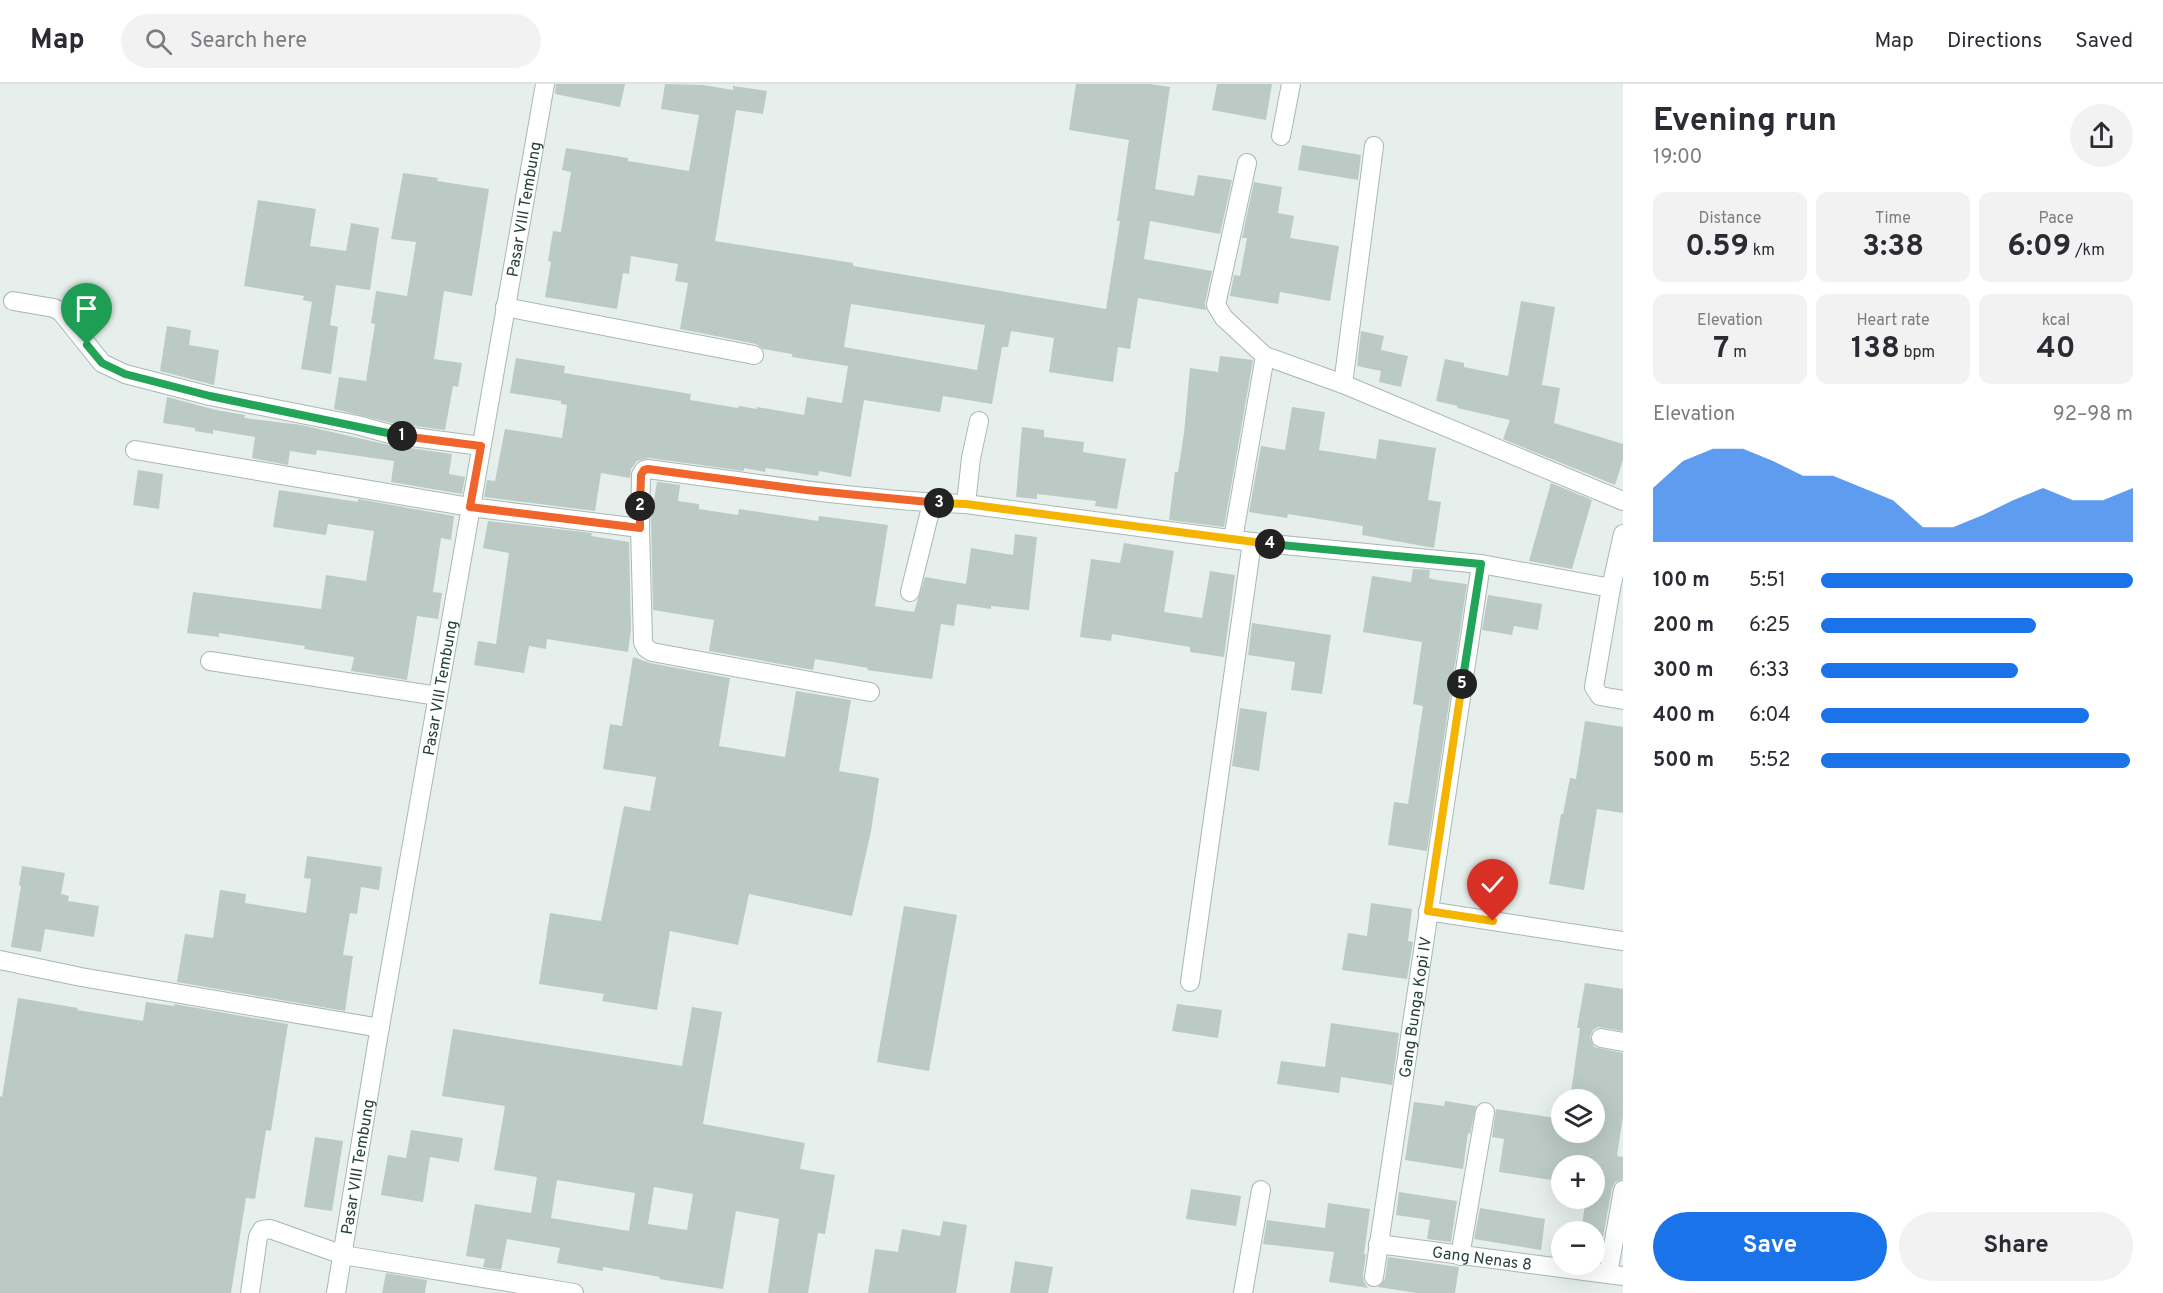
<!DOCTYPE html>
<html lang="en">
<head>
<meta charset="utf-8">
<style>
  :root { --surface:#fff; --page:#f2f2f3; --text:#2b2b33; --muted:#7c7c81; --line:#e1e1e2; --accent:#1a73e8 }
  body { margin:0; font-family:Overpass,sans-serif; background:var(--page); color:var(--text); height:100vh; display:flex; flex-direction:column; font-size:22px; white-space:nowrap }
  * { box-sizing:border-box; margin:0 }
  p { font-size:20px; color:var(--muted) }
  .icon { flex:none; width:33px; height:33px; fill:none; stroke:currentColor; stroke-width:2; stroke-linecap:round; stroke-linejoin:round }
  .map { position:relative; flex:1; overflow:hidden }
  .panel { display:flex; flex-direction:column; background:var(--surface); width:540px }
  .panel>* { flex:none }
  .tools { position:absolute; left:1551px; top:1005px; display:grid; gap:12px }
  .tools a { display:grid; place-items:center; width:54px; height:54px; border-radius:50%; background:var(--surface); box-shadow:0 6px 24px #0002; font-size:30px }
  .pin { position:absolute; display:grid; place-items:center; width:51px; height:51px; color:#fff; margin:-62px -26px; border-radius:50% 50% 50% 0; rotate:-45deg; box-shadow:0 0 6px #0007 }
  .pin .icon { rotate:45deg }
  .km { position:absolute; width:30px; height:30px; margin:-15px; border-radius:50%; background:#222; color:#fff; font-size:16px; line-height:30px; text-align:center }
  .round { display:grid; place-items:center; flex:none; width:63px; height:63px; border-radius:32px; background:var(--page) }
  .summary { display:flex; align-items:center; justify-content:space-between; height:102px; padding:0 30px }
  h1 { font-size:33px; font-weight:700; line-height:45px }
  .metrics { display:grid; grid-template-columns:repeat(3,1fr); gap:9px; height:102px; padding:6px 30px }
  .metrics div { display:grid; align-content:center; border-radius:12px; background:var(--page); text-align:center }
  .metrics b { font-size:30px; font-weight:700 }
  .metrics small { font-size:16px; font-weight:400 }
  .metrics p { font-size:16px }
  .chart { height:168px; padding:12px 30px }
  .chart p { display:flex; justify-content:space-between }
  .chart svg { width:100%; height:108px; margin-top:6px; fill:var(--accent); opacity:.7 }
  .primary-button { display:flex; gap:12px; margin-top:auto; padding:12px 30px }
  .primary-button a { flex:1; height:69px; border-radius:36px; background:var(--accent); color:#fff; font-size:24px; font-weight:700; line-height:69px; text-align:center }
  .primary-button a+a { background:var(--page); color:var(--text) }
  ul { padding:0 30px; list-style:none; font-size:20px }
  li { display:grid; grid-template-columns:96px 72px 1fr; align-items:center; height:45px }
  li i { height:15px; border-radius:8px; background:var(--accent) }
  header { display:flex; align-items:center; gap:36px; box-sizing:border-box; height:84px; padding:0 30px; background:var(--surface); border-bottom:2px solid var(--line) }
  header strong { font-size:28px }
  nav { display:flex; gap:33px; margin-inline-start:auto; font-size:21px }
  .search { width:420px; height:54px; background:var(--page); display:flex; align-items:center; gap:15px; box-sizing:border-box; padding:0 21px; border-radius:33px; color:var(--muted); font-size:22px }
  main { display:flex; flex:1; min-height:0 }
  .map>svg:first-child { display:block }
</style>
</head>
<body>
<header>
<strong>Map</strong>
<div class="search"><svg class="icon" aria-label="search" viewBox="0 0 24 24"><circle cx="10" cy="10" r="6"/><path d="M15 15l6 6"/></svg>Search here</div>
<nav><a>Map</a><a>Directions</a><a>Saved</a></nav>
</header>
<main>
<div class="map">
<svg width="1623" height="1209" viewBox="0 0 1623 1209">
  <rect width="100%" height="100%" fill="#e6efeb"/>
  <path fill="#bbcac4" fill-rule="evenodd" d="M556,0h69l-5,23 -65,-13z
    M665,0l38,1 30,5v-4l34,5 -4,23 -27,-4 -21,131 138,22v3l253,43 14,-88h-3l12,-81 -60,-10 7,-46h74l20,3 -15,102 39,7 4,-21 34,5 -12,54 -70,-13 -6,38 68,12 -7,32 1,7 -68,-12 -8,51 -12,-2 -5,35 -64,-10 5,-34 -43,-7 -3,16h-6l-10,57 -49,-8 -3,16 -76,-12 -13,77 -32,-6 -1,5 -52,-8 -1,4 -21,-4v3l-95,-13 -12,3 -6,8 -1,9 -29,-5 -6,38 -111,-14 3,-17 8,1 10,-52 57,9 5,-33 -6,-1v-3l-51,-8 6,-35 49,8 -1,7 127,21 -1,6 48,8 1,-2 18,3v-2l47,8 3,-18 35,6 6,-37 -56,-9v-3l-29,-5 -7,-5 -76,-15 8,-46 -13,-2 3,-17 -47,-8 -2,18 -6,-1 -6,36 -72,-12 6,-35 -3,-1 5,-30 8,1 10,-60 -9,-2 4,-22 62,10v3l61,10 10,-56 -38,-6zM851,220l134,21 -8,45 -133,-23z
    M1217,0h55l-6,36 -54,-10z
    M1302,61l59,10 -3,25 -60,-10z
    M403,89l35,5 -1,3 52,8 -17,107 -28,-5 -10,68 28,4 -4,24 -5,-1 -8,44 -53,-7 -58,-14 5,-32 27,4 9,-57 -4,-1 5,-32 31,5 9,-54 -25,-3z
    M1254,98l28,5 -4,26 16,3 -4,22 49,8 -9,55 -50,-9 -2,12 -48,-8 4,-21 6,1 7,-38h-5z
    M258,116l58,9 -6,37 36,5 5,-28 28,5 -9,62 -34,-5 -6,40 8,2 -7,47 -30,-5 11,-67 -9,-2 1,-4 -60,-10z
    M1521,217l34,6 -13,78 18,3 -6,35 69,21v16l-8,25 -112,-46 7,-19 -53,-12 1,-2 -22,-5 9,-42 19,4v4l44,9z
    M167,242l24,4 -2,15 30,5 -5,35 -54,-14z
    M1361,247l23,5 -3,14 27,6 -7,31 -22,-5 2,-11 -24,-5z
    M1220,272l33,4 -29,167 -55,-7 6,-48h3l6,-39 6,-65 28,4z
    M167,313l49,13 29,5 -1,3 57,7 88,20 63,9 -3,20 16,3 -3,17 -71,-12 3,-21 -77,-11 -1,5 -26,-4 -2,14 -36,-7 3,-21 -42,-7v4l-18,-3v-3l-32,-5z
    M1292,323l33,5 -6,38 57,9 3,-20 57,9 -8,52 13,2 -7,46 -72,-13 1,-9 -75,-12 -1,4 -38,-6 12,-66 24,4z
    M1022,343l22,3v7l40,5 -1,10 43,7 -9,50 -22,-3 1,-5 -59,-7v5l-21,-2z
    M138,386l25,4 -4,35 -26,-4z
    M652,397l28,4 -2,16 21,3v5l39,6 1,-6 79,12 1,-5 69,9 -13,81 39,6 11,-35 41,7 5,-36 42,7 2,-21 22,3 -8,73 -38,-4v3l-34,-5 -3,22 -13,-2 -9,55 -65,-9 1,-2 -53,-9 -2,11 -104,-19 5,-31 -61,-10 -2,-91 6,-37z
    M1551,399l41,17 -20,69 -43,-8z
    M279,406l79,12v-3l96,17 -3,24 -10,-2 -8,54 9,1 -4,26 -21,-3 -10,64 -56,-9 3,-14 -50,-8 1,-3 -86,-13v4l-32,-4 6,-41 128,17 5,-34 40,6 8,-50 -46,-7 -2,11 -53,-8z
    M488,437l104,12 -1,3 38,6 2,87 -3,23 -81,-13 -1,10 -17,-3 -5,27 -50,-8 4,-24 18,3 13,-91 -26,-5z
    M1124,459l50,8 -10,61 38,6 8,-47 25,4 -11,82 -34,-5v-5l-78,-13 -1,7 -31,-4 11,-78 29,4z
    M1413,485l17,1 -1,8 7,2 31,4 -40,267 -39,-6 6,-43 14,2 15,-98 -10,-2 9,-62 -59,-10 9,-56 39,6z
    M1488,511l54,9 -4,26 -24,-4 -2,9 -30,-5z
    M1252,539l79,12 -9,59 -31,-4 4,-28 -47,-7z
    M633,573l17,6 80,15 -11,68 66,11 11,-66 55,9 -12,71 40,7 -8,53 -19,85 -103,-22 -11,51 -68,-14 -13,79 -55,-9 2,-7 -65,-10 11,-71 51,8 23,-115 26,5 6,-34 -53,-8 7,-45 12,2z
    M1240,624l27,4 -8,59 -27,-5z
    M1585,637l38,6v86l-26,-4 -13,81 -35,-6 12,-70h2l7,-36 6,1z
    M307,772l75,11 -3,23 -18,-3 -4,27 -7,-1 -7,42 10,1 -8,55 -168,-29 8,-48 28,4 7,-48 26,4 -1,9 61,10 5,-34 -7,-1z
    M22,782l43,7 -4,21 8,2 -1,5 31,5 -5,31 -49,-8 -4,23 -30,-5 10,-61 -2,-1z
    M1371,819l41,6 -4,32 5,1 -6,37 -65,-9 6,-37 19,3z
    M904,822l53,9 -28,156 -52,-9z
    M1585,899l38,6v42l-25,-4 -5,3 -3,7 4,10 29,6v63l-6,40 6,1v22l-8,3 -3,6 -13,71 -5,-1v-26h-13l5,-34h8v-32h-32v23h-5l1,-8 -59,-9 5,-33 -12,-2 4,-28 66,10v13h32v-32h-24l10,-72h-3z
    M18,914l60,10 -1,2 66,11 3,-19 28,4v-2l114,20 -17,107 -5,-1 -11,69 -9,-1 -15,95h-231v-197l2,1z
    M1177,920l45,6 -4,28 -46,-7z
    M692,923l30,5 -19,112 102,19 -5,26 35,6 -10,59 -7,-1 -10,60h-40l11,-74 -43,-8 -13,78 -64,-10 1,-2 -57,-10v4l-46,-8 3,-15 -53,-9 -6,31 -18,-3 2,-8 -19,-3 9,-52 56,9 6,-36 -43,-7 11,-64 -63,-10 11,-67 229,37zM557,1096l78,13 -6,38 -78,-13zM654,1103l39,7 -6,36 -39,-6z
    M1331,939l68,10 -7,52 -51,-8 -2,16 -62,-9 4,-23 44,6z
    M1445,1017l31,5 -6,28 -2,-1 -5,36 -58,-9 9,-58 30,4z
    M411,1046l52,8 -4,24 -29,-5 -7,45 -42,-7 7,-40 18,3z
    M315,1053l28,4 -11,70 -28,-4z
    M1191,1105l50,7 -5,30 -50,-7z
    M1399,1108l58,9 -6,41 -24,-3 3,-19 -34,-5z
    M1328,1119l42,6 -6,45h2l-3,21 1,7 4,6 -39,-6 5,-30 -71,-8 4,-24 58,8z
    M1480,1124l65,11 -4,31 -67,-11z
    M943,1137l24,4 -11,68h-88l7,-44 23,3 4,-23 38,7z
    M1388,1173l71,10 -4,26h-38l-39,-6 7,-8z
    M1015,1177l38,6 -5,26h-38z
    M386,1189l41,7 -2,13h-43z"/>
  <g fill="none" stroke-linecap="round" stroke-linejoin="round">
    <defs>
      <g id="minor">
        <path d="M1281,52l10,-52"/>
        <path d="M1247,79l-31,142 8,13 41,38 78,28 280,117"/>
        <path d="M13,217l41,7 7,4 41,51 23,11 85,22 147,29 33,9 91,12"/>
        <path d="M505,223l249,48"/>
        <path d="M1343,300l31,-238"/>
        <path d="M135,366l335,57 170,21"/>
        <path d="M966,420l5,-46 8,-37"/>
        <path d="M1233,455l32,-183"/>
        <path d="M1611,504l12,-54"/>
        <path d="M910,508l22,-89"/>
        <path d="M210,577l228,35"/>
        <path d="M870,608l-218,-40 -6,-4 -3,-6 -3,-114 1,-53 3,-5 4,-1c106,14 211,31 318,35l286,38 229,22 130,24 -17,99 6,9 23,4"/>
        <path d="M1428,827l195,30"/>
        <path d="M0,876l81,17 299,51"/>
        <path d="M1190,898l62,-440"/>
        <path d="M1601,954l22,4"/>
        <path id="s1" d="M1378,1160l245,32"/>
        <path d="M1460,1172l25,-144"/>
        <path d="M1608,1190l15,-84"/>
        <path id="s2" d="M1374,1193l107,-713"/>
        <path d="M250,1209l8,-56 4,-7 8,-1 73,26 231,38"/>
        <path id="s3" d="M336,1209l42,-255 167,-954"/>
        <path d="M1243,1209l18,-103"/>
      </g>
    </defs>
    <use href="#minor" stroke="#a8b8b2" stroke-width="20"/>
    <use href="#minor" stroke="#fff" stroke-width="18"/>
  </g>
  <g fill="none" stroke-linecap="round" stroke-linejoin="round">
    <defs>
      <path id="split-1" d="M87,261l15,18 23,11 85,22 192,40"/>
      <path id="split-2" d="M402,352l79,10 -11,61 170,21v-22"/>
      <path id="split-3" d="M640,422l1,-31 3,-5 4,-1 158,21 133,13"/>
      <path id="split-4" d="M939,419l27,1 304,40"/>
      <path id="split-5" d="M1270,460l211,20 -19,120"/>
      <path id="split-6" d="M1462,600l-34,227 65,10"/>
    </defs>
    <use href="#split-1" stroke="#fff" stroke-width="12"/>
    <use href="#split-2" stroke="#fff" stroke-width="12"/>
    <use href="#split-3" stroke="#fff" stroke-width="12"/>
    <use href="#split-4" stroke="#fff" stroke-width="12"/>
    <use href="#split-5" stroke="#fff" stroke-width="12"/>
    <use href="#split-6" stroke="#fff" stroke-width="12"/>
    <use href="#split-1" stroke="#22a559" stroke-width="8"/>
    <use href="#split-2" stroke="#f0652b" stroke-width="8"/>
    <use href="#split-3" stroke="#f0652b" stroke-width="8"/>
    <use href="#split-4" stroke="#f5b400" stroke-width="8"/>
    <use href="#split-5" stroke="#22a559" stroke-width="8"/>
    <use href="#split-6" stroke="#f5b400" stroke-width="8"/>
  </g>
  <g text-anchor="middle" stroke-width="6" stroke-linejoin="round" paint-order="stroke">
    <g font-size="16" fill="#24423a" stroke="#f7fbf9">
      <text dy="6" stroke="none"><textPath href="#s3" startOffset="1100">Pasar VIII Tembung</textPath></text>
      <text dy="6" stroke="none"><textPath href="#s3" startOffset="614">Pasar VIII Tembung</textPath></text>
      <text dy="6" stroke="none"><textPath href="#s2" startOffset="273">Gang Bunga Kopi IV</textPath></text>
      <text dy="6" stroke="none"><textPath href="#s3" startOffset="128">Pasar VIII Tembung</textPath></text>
      <text dy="6" stroke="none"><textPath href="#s1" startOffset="105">Gang Nenas 8</textPath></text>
    </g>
  </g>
</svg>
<div class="tools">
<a><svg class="icon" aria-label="layers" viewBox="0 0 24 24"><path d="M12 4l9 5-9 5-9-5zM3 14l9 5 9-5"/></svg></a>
<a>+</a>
<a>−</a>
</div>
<div class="pin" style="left:87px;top:261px;background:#1e9e55"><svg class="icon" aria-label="arrive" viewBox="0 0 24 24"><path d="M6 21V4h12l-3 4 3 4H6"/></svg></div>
<div class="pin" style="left:1493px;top:837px;background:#d93025"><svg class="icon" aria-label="check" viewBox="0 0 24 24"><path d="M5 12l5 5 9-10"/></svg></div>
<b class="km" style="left:402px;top:352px">1</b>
<b class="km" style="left:640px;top:422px">2</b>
<b class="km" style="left:939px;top:419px">3</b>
<b class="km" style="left:1270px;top:460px">4</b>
<b class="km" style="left:1462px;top:600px">5</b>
</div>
<section class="panel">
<div class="summary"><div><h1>Evening run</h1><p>19:00</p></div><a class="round"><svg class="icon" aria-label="share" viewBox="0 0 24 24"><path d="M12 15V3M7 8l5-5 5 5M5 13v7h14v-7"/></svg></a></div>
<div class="metrics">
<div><p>Distance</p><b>0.59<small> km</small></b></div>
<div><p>Time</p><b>3:38</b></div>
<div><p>Pace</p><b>6:09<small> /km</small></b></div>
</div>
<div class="metrics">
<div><p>Elevation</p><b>7<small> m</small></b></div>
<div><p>Heart rate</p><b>138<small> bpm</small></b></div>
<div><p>kcal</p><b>40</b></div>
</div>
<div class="chart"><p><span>Elevation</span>92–98 m</p>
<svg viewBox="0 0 160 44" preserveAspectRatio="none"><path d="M0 44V22L10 11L20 6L30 6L40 11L50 17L60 17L70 22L80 27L90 38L100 38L110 33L120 27L130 22L140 27L150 27L160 22V44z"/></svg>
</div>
<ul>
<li><b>100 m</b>5:51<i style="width:100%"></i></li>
<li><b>200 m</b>6:25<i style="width:69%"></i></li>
<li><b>300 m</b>6:33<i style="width:63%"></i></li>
<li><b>400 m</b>6:04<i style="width:86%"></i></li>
<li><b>500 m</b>5:52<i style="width:99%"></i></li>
</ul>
<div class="primary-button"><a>Save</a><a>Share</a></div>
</section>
</main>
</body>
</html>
